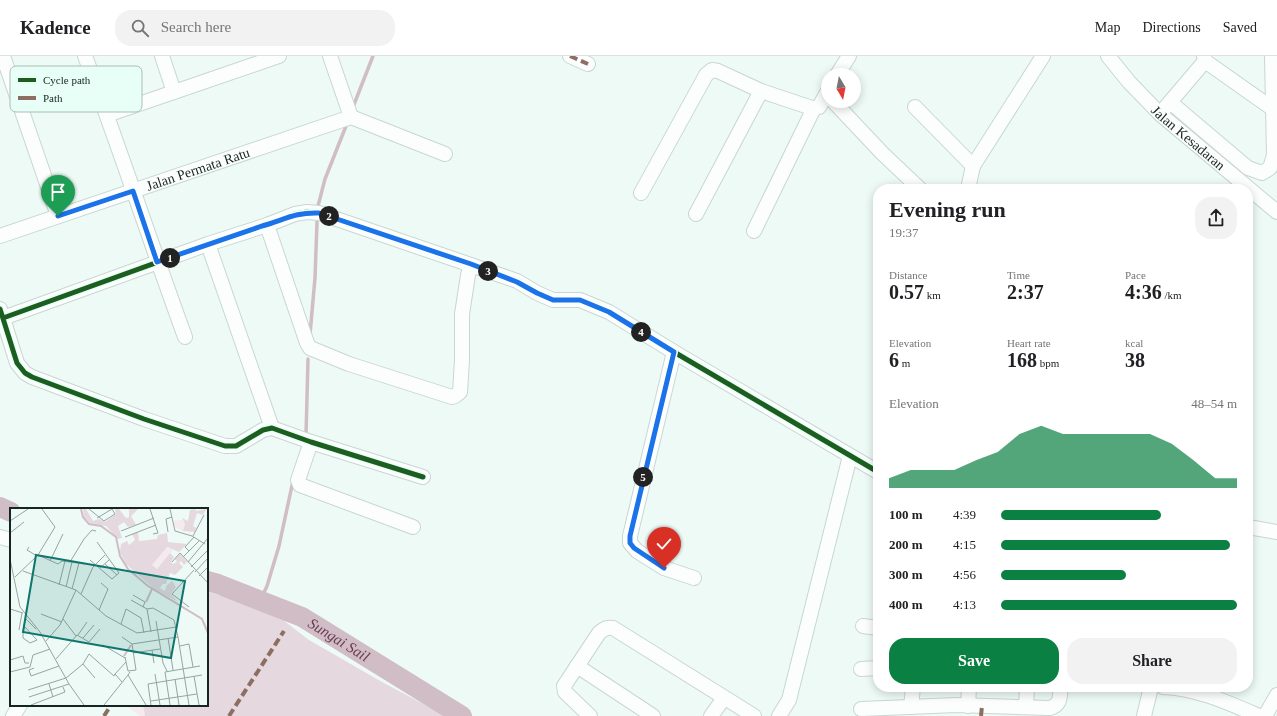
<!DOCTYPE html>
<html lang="en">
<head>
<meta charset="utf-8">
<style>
  :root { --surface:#fff; --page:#f2f2f2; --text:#202124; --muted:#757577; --line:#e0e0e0; --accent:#0b8043 }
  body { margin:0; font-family:Georgia,serif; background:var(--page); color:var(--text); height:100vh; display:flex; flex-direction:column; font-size:15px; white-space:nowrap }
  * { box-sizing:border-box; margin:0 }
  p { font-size:13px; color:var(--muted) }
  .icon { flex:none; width:22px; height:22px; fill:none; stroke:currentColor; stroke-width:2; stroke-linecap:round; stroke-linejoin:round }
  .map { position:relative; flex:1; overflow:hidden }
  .drawer { position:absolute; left:873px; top:128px; width:380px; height:508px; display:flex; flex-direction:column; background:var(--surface); border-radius:16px; box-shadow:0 2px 10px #0003 }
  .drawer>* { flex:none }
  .needle { width:26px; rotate:170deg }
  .fabs { position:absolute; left:821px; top:12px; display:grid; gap:8px }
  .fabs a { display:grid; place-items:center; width:40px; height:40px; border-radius:50%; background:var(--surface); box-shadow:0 2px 10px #0003; font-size:20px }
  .pin { position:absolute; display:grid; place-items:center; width:34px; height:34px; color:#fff; margin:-41px -17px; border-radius:50% 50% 50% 0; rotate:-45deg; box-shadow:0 0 4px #0007 }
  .pin .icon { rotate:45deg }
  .km { position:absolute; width:20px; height:20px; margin:-10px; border-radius:50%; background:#222; color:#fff; font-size:11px; line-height:20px; text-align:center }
  .round { display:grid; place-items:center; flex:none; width:42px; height:42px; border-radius:16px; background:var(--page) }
  .headline { display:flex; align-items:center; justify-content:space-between; height:68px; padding:0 16px }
  h1 { font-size:22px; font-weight:800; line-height:30px }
  .metrics { display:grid; grid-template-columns:repeat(3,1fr); gap:6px; height:68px; padding:4px 16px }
  .metrics div { display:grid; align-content:center }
  .metrics b { font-size:20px; font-weight:800 }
  .metrics small { font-size:11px; font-weight:400 }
  .metrics p { font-size:11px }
  .chart { height:112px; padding:8px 16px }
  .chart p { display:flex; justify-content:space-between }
  .chart svg { width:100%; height:72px; margin-top:4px; fill:var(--accent); opacity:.7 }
  .cta { display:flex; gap:8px; margin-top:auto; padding:8px 16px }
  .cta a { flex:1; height:46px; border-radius:16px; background:var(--accent); color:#fff; font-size:16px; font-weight:800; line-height:46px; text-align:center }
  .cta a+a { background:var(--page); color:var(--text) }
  ul { padding:0 16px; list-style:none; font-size:13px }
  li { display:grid; grid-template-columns:64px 48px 1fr; align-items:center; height:30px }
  li i { height:10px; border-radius:5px; background:var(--accent) }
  header { display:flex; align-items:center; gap:24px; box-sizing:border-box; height:56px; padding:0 20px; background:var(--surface); border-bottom:1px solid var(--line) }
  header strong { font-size:19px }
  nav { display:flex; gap:22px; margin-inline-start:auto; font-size:14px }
  .search { width:280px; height:36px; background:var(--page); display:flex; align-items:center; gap:10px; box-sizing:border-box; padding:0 14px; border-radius:16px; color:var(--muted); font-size:15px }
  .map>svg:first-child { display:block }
</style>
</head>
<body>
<header>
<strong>Kadence</strong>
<div class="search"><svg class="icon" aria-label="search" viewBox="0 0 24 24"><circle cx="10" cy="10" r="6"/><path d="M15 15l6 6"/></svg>Search here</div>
<nav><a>Map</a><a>Directions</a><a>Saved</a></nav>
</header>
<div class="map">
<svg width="1277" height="660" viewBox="0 0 1277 660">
  <rect width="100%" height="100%" fill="#edfaf6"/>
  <path fill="#f5eaee" d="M125,649h18l2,11h-5z"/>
  <path fill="#e5d8de" d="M207,536l38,10 38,18 26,20 73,42 64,34h-301l-2,-11h64z"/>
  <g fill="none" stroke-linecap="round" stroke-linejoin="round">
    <path stroke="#d0bdc5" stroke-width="3.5" d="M353,51l20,-51
      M318,150l7,-27 21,-53
      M310,278l5,-56 2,-56
      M306,379l2,-76
      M260,545l7,-15 12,-40 14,-65"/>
    <g stroke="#d0bdc5" stroke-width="20">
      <path d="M0,451l11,5"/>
      <path id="s1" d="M207,525l11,3 84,33 160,99"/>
    </g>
    <defs>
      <g id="minor">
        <path d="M3,0l55,160"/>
        <path d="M85,0c35,93 66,188 100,281"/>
        <path d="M162,0l12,36"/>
        <path d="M330,0l21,61"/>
        <path d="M570,0l18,8"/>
        <path id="s2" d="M1108,0l21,26 31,32 117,98"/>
        <path d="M1204,0l1,5 68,48"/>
        <path d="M837,19l12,-19"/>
        <path d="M833,45l49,52 38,36"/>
        <path d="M1170,46l78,66 14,5 8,-5 4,-13 -2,-99"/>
        <path d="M915,51l58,59"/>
        <path d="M1165,52l40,-47"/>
        <path d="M107,59l172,-59"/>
        <path d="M351,61l94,37"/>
        <path d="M968,133l5,-23 70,-110"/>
        <path d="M641,137l65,-118 6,-5 6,1 43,20 48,16 5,1 5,-1 9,-16"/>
        <path d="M696,158l65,-123"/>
        <path d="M267,169l40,118 3,5 39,16 103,33 3,-1 5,-4 2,-32v-46l6,-39 3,-10"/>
        <path d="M754,175l60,-123"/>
        <path id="s3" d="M0,180l351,-119"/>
        <path d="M208,188l64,184"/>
        <path d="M0,253l17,54 8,10 7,4 112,42 81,27h11l27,-16 9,-2 39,14 112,35"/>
        <path d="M3,262l205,-74 59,-19 28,-11 12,-2 12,1 152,52 46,16 20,12 16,7h27l29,12 65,40 204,120"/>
        <path d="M674,296l-44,184v7l7,8 27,17 30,10"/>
        <path d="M311,386l-13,38 2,5 113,42"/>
        <path d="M1248,471l29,5"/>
        <path d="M0,481l11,3"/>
        <path d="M863,570l15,2"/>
        <path d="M577,610l76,50"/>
        <path d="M861,613l17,-1"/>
        <path d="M1163,631c33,1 66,16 96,29"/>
        <path d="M968,650l1,-19"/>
        <path d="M911,651l2,-20"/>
        <path d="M1026,651l1,-20"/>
        <path d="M861,653l95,-4 94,3c12,-4 9,-11 11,-21"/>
        <path d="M13,660l7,-11"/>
        <path d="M590,660l-25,-24 -1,-6 35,-53c5,-4 7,-6 14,-5l141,88"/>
        <path d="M711,660l13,-18"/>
        <path d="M779,660l10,-16 61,-244"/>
        <path d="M1144,660l7,-29"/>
        <path d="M1265,660l12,-21"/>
      </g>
    </defs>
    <use href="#minor" stroke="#c9d6d2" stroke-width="16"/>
    <use href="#minor" stroke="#fcfefe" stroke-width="14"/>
    <path stroke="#8d6e63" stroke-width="4" stroke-dasharray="8 4" stroke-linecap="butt" d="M570,0l18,8
      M104,660l7,-11
      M229,660l55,-85
      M981,660l1,-10"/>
    <defs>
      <path id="cycleway" d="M0,253l17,54 8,10 7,4 112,42 81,27h11l27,-16 9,-2 39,14 112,35
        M3,262l205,-74 59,-19 28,-11 12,-2 12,1 152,52 46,16 20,12 16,7h27l29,12 65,40 204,120"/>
    </defs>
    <use href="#cycleway" stroke="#e8fff7" stroke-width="8"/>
    <use href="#cycleway" stroke="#1b5e20" stroke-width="5"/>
  </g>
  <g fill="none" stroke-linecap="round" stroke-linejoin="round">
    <defs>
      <path id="route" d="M58,160l75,-25 24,71c35,-12 70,-24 105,-36 22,-6 33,-14 57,-13l152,51 46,18 20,11 16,7h27l29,12 65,40 -44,184v7l4,5 30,20"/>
    </defs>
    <use href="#route" stroke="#fff" stroke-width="8"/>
    <use href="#route" stroke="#1a73e8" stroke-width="5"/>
  </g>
  <g text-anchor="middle" stroke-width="4" stroke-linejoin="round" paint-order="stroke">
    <g font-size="14" fill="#162521" stroke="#e8fff7">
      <text dy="5" stroke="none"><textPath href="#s2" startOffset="115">Jalan Kesadaran</textPath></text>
      <text dy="5" stroke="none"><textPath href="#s3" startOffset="209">Jalan Permata Ratu</textPath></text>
    </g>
    <g font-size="15" font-style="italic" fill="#6a3a50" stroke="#e8fff7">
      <text dy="5" stroke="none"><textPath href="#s1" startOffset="145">Sungai Sail</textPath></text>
    </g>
  </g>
  <g transform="translate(10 452)">
    <rect width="198" height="198" fill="#edfaf6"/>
    <path d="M172,12l3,4 -2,7 -8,-4 -2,-6zM157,39l6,3 -16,19 -5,-4z" fill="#f5eaee"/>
    <path d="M73,1h3l7,12 6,-2 6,3 11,-8 -1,-5h4l7,9 3,-1v-8h9l-7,7 5,9 -8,2 -4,-5 -6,4 4,12 -4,1 -12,-13 -16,-3 -6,-7zM185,1l1,2 10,-2 -3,6 -6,-2 -4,13 3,2 -1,4 -12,-1 2,-7 -3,-6 6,3 2,-11zM128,24l1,9 18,-2 1,-4 9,-2 1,9 19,2 -8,8 -12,-5 -15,18 5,4 13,-16 4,4 -3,5 2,2 4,-2 -2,-3 5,-5 7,8 -3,3 -3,-4 -2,2 4,4 -8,8 -5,-2 -4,11h-3l-3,4 5,3 1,-5 6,-5 4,6 -5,7 7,8 -24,-13 -28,-25 -6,-12 1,-8 6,-3 2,4 6,-5 -3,-6z" fill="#e5d8de"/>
    <path fill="none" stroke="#d0bdc5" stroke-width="2" d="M71,1l2,8 6,7 12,2 15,11 4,19 8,13 20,17 54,33 6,14v12M136,94l6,-13M114,148l7,-11"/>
    <path fill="none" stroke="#97a5a1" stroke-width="1" d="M79,1l15,12 11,-7 -3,-5M140,1l8,24 -5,1M160,1l5,22 17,5 13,8M87,10l15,-9M0,13l18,-12M111,23l33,-13M158,24l-2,-13 6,-2M0,25l14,-11M183,28l11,-21M115,29l31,-12M19,39l-2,3 10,6M179,43l-4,-4 9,-10M28,47l20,9 4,-3 23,3M173,49l16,-16M0,51l10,48 20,25 29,52 15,21M80,52l22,19 7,-6 -22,-31M40,53l13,-27M60,54l14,-23 8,-9 4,1M162,54l8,-9 28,30M178,54l20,-24M95,56l12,11M181,59l17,-17M90,60l9,-8M13,63l53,19 30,26 31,17 39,-6M185,64l13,-14M189,68l9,-9M5,69l23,-22 17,-28 -13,-18M49,77l6,-24M56,79l6,-25M62,81l7,-26M71,86l12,-27 12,-12M123,87l12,7 -2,5M121,92l16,9 6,-1 21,12 4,17M179,99l-17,-13 22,-24M0,101l13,4M137,101l4,23M89,102l9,-21 -7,-6M31,106l21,8M53,111l13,17M146,113l7,42 4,8M111,116l5,-15 15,9 3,15M14,118l13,14 -7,3 -7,-5v-3l2,-15 1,-1 10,10M9,122l3,-17M68,127l9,-13M112,129l10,7 4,26 -8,1 -3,-14M73,130l11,-13M158,130l5,32M36,133l14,-16 16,-35M122,136l46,-7 11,68M93,137l22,13M170,138l9,-2 4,23M142,142l2,13M123,145l27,-4M46,151l21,-24 12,7 11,-13M0,152l13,-4 2,7h4M73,156l12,14M24,160l-5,2 2,6 28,-10M0,164l20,-5 3,-12 17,-6M120,164l-2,3 18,30M145,166l5,31M184,168l5,29M165,171l4,26M112,174l-7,-8 11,-12M39,176l4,13M18,182l38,-12 17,-14 6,-10 25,22 1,-2M19,189l40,-13M141,193l46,-7M21,197l34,-13 -2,-5M94,197l24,-30M141,197l-3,-21 54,-9M160,197l-5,-33 35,-6"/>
    <path fill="#0f766e" fill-opacity="0.15" stroke="#0f766e" stroke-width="2" d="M26,47l149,26 -14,77 -148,-26z"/>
    <rect width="198" height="198" fill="none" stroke="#162521" stroke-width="2"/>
  </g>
  <rect x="10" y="10" width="132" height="46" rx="6" fill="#e8fff7" stroke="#a9beb7" stroke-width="1"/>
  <rect x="18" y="22" width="18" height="4" fill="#1b5e20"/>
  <rect x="18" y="40" width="18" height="4" fill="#8d6e63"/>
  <g font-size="11" fill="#162521">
    <text x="43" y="28">Cycle path</text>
    <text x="43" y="46">Path</text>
  </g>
</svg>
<div class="fabs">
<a><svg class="needle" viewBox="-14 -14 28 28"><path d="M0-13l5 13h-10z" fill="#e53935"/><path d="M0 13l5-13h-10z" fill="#757577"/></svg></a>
</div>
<div class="pin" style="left:58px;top:160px;background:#1e9e55"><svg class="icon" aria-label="arrive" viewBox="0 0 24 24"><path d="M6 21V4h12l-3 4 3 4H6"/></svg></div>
<div class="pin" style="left:664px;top:512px;background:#d93025"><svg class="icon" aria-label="check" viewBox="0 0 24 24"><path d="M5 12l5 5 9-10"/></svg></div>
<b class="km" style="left:170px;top:202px">1</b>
<b class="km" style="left:329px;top:160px">2</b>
<b class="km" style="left:488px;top:215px">3</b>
<b class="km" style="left:641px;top:276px">4</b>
<b class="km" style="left:643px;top:421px">5</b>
<section class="drawer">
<div class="headline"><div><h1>Evening run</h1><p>19:37</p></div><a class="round"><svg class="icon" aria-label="share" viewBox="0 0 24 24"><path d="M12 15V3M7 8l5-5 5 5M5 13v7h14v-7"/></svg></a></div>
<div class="metrics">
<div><p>Distance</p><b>0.57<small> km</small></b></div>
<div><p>Time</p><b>2:37</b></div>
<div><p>Pace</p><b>4:36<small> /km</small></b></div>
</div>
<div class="metrics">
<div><p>Elevation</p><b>6<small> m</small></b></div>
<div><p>Heart rate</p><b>168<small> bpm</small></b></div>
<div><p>kcal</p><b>38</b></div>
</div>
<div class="chart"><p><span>Elevation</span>48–54 m</p>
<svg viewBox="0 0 160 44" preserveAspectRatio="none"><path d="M0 44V38L10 33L20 33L30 33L40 27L50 22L60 11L70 6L80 11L90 11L100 11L110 11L120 11L130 17L140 27L150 38L160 38V44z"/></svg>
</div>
<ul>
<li><b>100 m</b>4:39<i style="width:68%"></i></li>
<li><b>200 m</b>4:15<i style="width:97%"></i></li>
<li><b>300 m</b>4:56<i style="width:53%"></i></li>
<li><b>400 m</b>4:13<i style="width:100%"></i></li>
</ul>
<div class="cta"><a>Save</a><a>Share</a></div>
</section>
</div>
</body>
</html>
